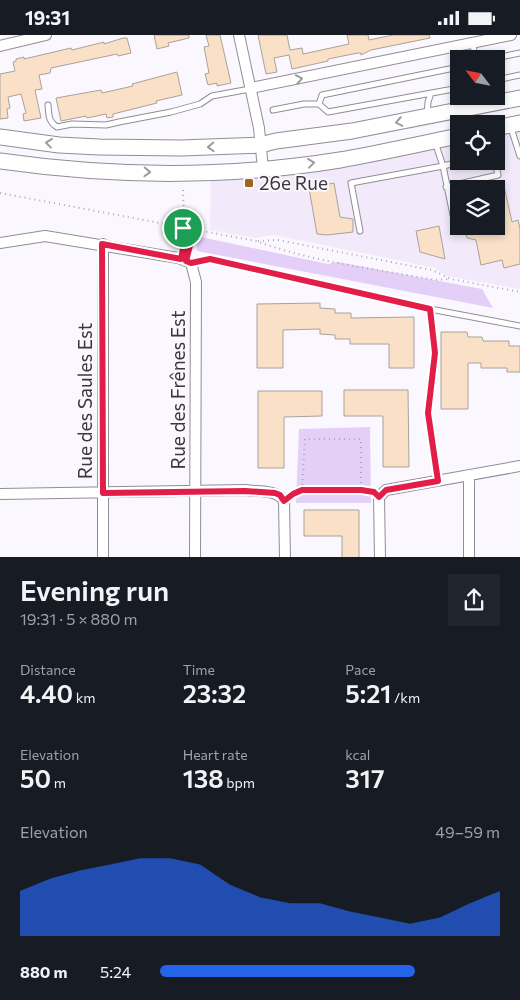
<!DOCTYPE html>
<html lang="en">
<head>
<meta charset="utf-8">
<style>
  :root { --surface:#171b24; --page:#20242c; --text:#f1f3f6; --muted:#9ea1a6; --accent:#2563eb }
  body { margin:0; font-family:Commissioner,sans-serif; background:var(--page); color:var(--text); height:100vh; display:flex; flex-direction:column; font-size:19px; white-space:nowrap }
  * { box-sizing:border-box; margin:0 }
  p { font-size:16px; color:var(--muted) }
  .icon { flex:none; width:28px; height:28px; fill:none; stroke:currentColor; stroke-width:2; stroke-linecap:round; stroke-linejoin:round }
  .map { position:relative; height:522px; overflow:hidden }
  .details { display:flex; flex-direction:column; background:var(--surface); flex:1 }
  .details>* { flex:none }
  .needle { width:32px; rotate:302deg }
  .tools { position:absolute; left:450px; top:15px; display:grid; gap:10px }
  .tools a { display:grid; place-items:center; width:55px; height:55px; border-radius:0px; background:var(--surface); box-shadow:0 2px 8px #0003; font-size:25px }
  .pin { position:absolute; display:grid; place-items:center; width:42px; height:42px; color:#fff; margin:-21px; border:2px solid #fff; border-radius:50%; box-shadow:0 1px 5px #0007 }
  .round { display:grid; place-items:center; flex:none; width:52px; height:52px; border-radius:0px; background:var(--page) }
  .overview { display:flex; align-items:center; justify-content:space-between; height:85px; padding:0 20px }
  h1 { font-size:28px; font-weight:600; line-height:38px }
  .metrics { display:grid; grid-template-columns:repeat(3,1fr); gap:8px; height:85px; padding:5px 20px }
  .metrics div { display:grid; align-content:center }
  .metrics b { font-size:25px; font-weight:600 }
  .metrics small { font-size:14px; font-weight:400 }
  .metrics p { font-size:14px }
  .chart { height:140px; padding:10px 20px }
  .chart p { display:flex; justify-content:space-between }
  .chart svg { width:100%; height:90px; margin-top:5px; fill:var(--accent); opacity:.7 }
  ul { padding:0 20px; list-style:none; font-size:16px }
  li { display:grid; grid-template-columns:80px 60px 1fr; align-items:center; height:38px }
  li i { height:12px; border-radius:6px; background:var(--accent) }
  .status { display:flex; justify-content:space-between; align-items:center; height:35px; padding:0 25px; background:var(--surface); direction:ltr }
  .status svg { height:14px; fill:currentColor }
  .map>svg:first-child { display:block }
</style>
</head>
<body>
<div class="status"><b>19:31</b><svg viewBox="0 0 49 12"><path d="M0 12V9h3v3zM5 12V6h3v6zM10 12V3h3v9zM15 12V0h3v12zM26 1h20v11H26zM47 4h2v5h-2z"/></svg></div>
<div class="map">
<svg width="520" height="523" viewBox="0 0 520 523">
  <rect width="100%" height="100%" fill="#fbf7ff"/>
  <path fill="#f2eafb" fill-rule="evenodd" d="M520,88v166l-74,-13 -11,-8 -161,-33 -19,3 -45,-8 1,-58 248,-36v25h37v-33zM459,154h37v37h-37z"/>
  <path fill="#e4cff9" d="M196,201l132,28 10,-2 144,27 11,19 -296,-57z
    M370,392l1,76h-75l3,-74z"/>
  <path fill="#f9e0c6" stroke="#a9a29b" d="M154,0h35v3l-21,5 1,3 -12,3z
    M206,0h14l11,48 -14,3v-3l-9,2 -3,-11 4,-1 -5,-26 5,-1z
    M258,0h29l3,15 12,-2 1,6 46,-10 -2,-9h21l1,5 24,-5h36l1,3 -59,12 -10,5v-2h-3l-30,6v2l-36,8 -3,-14 -15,3 3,14 -11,2z
    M123,3h4l4,15 -13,3 -1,-2 -66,14 -1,5 -11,2 3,14 -7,1 6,28 -17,3 -1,-7 3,-1 -5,-19 -13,3 2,11 -3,1 1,9 -8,1v-45l15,-3 -2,-9 3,-1v-2l8,-2v2l47,-11 1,2 32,-8v2z
    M177,37l5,23 -26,6 1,2 -44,11v3l-6,1 -1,-4 -19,4 -1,-2 -25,5 -5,-23 45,-8 1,3 31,-7 -1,-2z
    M503,147l9,40 6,-2 2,9v35l-16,4 -2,-8 -21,5 -5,-25 -9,-2 -3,-12h32v-42z
    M334,148l6,34 13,2v13l-26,3 -10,-1 -8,-46z
    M439,191l6,33 -25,-7 -4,-21z
    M320,268v5l15,1v4h16v5l63,-1v51h-25v-24h-39v-5h-15v-4l-15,-1v-5l-37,1v38h-26v-64z
    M441,297h26l1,5h14l1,4h26v5h11v26h-13v-4h-26v-5h-13v46h-27z
    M344,355h64l1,77h-26v-51h-39z
    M258,356h64v25l-38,1v51h-26z
    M304,475h55v48h-17v-22h-38z"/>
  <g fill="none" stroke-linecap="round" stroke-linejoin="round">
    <defs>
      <path id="service" d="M473,8l2,16
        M496,25l4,-3 20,-4
        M496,45l24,-5
        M319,69l3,-9 137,-28
        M48,70c1,10 0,16 9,22l15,-3 34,1 13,-3 52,-10 29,-8 12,-8 38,-7
        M273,75l31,-6h15l9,8 131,-24
        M427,80l1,-13 3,-9
        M511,93l9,28
        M446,152l52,-12 -3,-14
        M453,180l-10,-49 21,-5
        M360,196l-9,-48 92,-17 -8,-24
        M191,228l19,-4 220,50 90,17
        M430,274l5,44 -7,60 10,68"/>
      <path id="minor" d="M239,0l20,93 4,41
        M0,11l46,-11
        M251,53l260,-53
        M0,208l45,-7 133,22 13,5 5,19 -1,276
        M103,209v314
        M469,440v83
        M0,459l245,-4c13,2 31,-1 39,11l1,57
        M380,523l-1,-61 7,-7 134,-24"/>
      <path id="secondary" d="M496,93l24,-5
        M0,102l59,8 40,2 82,1 79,-3 16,-4 76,-10 168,-33
        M0,126c112,16 228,17 340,-1 40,-7 79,-16 119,-24"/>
    </defs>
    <use href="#service" stroke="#918d95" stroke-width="7"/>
    <use href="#minor" stroke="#918d95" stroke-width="12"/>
    <use href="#secondary" stroke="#918d95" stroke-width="17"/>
    <path stroke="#aca9af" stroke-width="2" stroke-dasharray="1 4" stroke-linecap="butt" d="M0,158l256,48c56,21 120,28 179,39l16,-1
      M258,206l20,-1 154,30 19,9 69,13
      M183,216c3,-21 0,-44 0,-65
      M188,216l6,-21
      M302,455l3,-51h56v51
      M292,460l10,-5h59l10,2"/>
    <use href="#service" stroke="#fff" stroke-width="5"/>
    <use href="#minor" stroke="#fff" stroke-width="10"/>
    <use href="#secondary" stroke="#fff" stroke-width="15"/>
  </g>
  <defs><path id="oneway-chevron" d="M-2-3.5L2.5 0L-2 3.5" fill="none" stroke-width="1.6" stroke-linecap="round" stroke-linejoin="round" transform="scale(1.25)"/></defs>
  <g stroke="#9c9b9d">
    <use href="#oneway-chevron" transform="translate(299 44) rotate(-11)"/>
    <use href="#oneway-chevron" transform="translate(399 87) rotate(169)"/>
    <use href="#oneway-chevron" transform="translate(49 108) rotate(-173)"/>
    <use href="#oneway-chevron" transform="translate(211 112) rotate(178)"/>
    <use href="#oneway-chevron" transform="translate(311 128) rotate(-7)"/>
    <use href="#oneway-chevron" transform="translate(147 137) rotate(2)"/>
  </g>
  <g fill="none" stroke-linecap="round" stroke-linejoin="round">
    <defs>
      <path id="route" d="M183,193l11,2 -8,31 5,2 19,-4 220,50 5,44 -7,60 10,68 -52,9 -7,7 -5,-5 -13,-2h-59l-9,4 -9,7 -4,-6 -5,-2 -30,-2 -142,2 -1,-249 79,15 4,-22z"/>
    </defs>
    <use href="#route" stroke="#fff" stroke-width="10"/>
    <use href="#route" stroke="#e11d48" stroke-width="6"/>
  </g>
  <rect fill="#9c661f" stroke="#fbf7ff" stroke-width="2" x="244" y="143" width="10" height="10" rx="2.5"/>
  <g text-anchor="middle" stroke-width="4" stroke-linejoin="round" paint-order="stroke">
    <g font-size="19" fill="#39373b" stroke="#fbf7ff" text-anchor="start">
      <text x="259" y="155">26e Rue</text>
    </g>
    <g font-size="19" fill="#39373b" stroke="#fbf7ff">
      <text transform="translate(178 355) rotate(-90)" y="7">Rue des Frênes Est</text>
      <text transform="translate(85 366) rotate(-90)" y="7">Rue des Saules Est</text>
    </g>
  </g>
</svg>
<div class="tools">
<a><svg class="needle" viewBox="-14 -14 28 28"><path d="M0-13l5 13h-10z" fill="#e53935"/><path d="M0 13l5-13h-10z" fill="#9ea1a6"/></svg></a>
<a><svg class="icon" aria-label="locate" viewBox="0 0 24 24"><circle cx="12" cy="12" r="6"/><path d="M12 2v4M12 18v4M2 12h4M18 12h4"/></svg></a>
<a><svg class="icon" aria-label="layers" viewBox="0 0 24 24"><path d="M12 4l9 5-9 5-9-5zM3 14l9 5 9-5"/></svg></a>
</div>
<div class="pin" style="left:183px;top:193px;background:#1e9e55"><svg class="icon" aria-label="arrive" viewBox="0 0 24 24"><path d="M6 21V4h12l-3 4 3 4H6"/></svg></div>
</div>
<section class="details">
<div class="overview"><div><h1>Evening run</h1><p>19:31 · 5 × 880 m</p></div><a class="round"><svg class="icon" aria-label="share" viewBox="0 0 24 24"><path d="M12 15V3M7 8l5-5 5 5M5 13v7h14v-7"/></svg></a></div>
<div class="metrics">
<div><p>Distance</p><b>4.40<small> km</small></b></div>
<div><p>Time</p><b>23:32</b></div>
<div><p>Pace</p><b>5:21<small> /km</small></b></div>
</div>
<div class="metrics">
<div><p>Elevation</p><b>50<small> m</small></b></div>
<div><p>Heart rate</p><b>138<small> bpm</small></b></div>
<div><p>kcal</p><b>317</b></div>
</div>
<div class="chart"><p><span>Elevation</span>49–59 m</p>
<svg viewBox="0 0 160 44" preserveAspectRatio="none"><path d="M0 44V22L10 16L20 12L30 9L40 6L50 6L60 9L70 19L80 25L90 28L100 28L110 32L120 35L130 38L140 35L150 28L160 22V44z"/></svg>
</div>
<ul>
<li><b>880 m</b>5:24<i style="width:75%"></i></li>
</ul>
</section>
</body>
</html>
